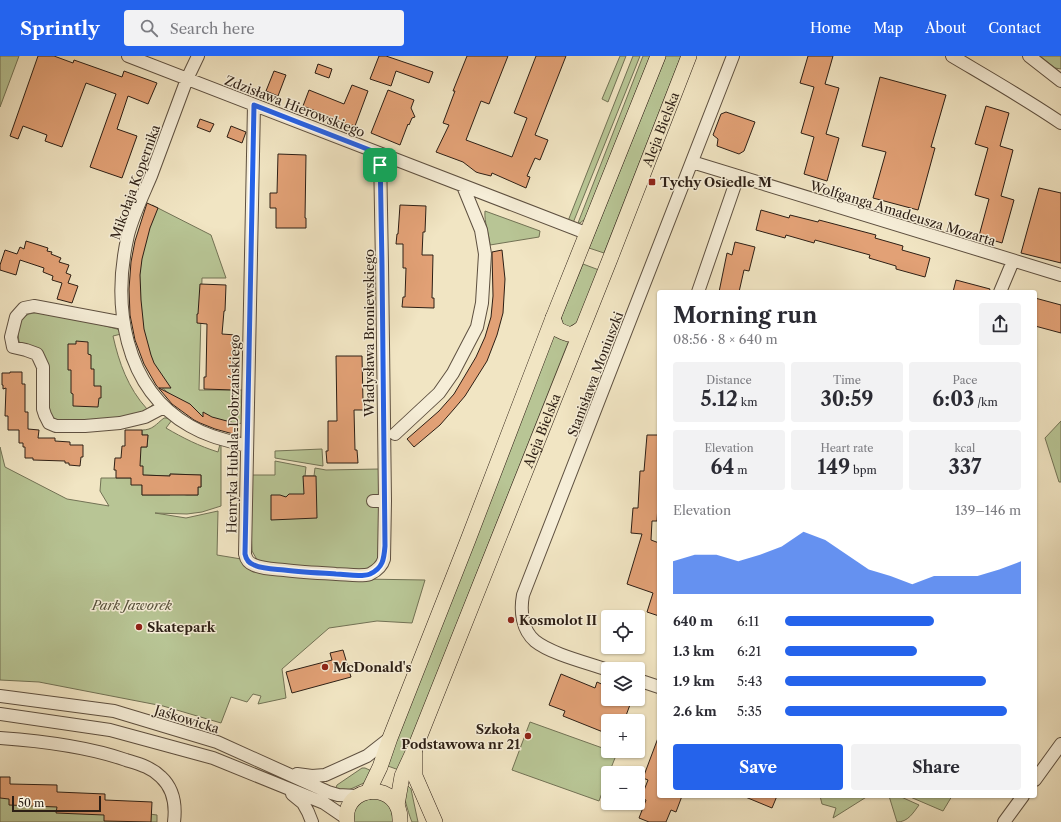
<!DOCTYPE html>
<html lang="en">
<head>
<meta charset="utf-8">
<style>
  :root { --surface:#fff; --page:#f2f2f3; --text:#2b2b33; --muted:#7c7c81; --accent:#2563eb }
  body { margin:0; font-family:"Libre Caslon Text",serif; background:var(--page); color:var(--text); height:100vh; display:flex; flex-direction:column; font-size:15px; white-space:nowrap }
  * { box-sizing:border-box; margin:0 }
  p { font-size:13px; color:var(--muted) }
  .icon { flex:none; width:22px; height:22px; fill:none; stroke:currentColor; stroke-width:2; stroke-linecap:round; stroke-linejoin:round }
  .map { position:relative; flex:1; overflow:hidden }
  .panel { position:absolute; left:657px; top:234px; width:380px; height:508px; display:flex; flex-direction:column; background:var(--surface); border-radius:4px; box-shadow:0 1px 3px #0004 }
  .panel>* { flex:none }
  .fabs { position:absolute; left:601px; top:554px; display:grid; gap:8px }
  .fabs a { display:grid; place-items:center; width:44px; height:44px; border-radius:4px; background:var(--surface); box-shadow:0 1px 3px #0004; font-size:20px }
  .scale { position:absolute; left:12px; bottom:10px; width:89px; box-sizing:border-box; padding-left:4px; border:2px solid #2d1f15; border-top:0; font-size:11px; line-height:14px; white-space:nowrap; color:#2d1f15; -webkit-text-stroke:3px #f6eed8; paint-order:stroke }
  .pin { position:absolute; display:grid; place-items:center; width:34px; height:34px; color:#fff; margin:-17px; border-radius:8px; box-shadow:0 2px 6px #0006 }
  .round { display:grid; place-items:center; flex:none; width:42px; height:42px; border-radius:4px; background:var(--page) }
  .summary { display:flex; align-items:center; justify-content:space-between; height:68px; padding:0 16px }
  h1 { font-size:22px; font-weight:700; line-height:30px }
  .figures { display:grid; grid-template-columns:repeat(3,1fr); gap:6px; height:68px; padding:4px 16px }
  .figures div { display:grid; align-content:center; border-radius:4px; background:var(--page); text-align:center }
  .figures b { font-size:20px; font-weight:700 }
  .figures small { font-size:11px; font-weight:400 }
  .figures p { font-size:11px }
  .chart { height:112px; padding:8px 16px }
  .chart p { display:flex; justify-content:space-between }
  .chart svg { width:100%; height:72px; margin-top:4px; fill:var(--accent); opacity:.7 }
  .cta { display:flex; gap:8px; margin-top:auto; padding:8px 16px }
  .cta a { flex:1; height:46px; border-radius:4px; background:var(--accent); color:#fff; font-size:16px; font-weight:700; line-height:46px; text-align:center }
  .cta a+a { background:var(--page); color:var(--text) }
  ul { padding:0 16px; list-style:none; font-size:13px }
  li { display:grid; grid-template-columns:64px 48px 1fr; align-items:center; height:30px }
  li i { height:10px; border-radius:5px; background:var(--accent) }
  header { display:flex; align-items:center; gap:24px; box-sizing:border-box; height:56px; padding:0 20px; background:var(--accent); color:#fff }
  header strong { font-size:19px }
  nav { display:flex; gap:22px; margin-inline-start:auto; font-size:14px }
  .search { width:280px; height:36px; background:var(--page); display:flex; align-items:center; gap:10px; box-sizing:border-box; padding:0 14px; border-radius:4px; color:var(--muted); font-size:15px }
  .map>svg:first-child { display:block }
</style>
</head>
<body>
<header>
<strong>Sprintly</strong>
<div class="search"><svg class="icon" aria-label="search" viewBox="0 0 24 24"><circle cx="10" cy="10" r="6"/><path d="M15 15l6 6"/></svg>Search here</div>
<nav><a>Home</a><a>Map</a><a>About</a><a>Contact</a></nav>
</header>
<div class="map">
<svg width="1061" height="766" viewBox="0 0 1061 766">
  <rect width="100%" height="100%" fill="#f1e5c3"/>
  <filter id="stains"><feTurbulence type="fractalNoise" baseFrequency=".005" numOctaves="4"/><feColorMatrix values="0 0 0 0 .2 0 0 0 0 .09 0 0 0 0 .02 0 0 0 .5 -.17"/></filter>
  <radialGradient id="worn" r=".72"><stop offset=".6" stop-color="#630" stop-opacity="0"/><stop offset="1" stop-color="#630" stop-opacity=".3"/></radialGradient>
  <path fill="#b8c595" stroke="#727255" d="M0,0h19l-19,51z
    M620,0h6l-18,46 -6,-3z
    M633,0h7l-67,167 -5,-2z
    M643,0h7l-65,163 -5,4h-2z
    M666,0h15l-77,197 -15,-5z
    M1040,0h21v13l-6,-1z
    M152,149l59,30 15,43h-24l-3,112h43v33l-4,1 -1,7 -13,-4 -34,-16 -30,-25 -15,-27 -11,-78z
    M485,155l55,20 -1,6 -49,8c-1,-11 -6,-23 -5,-34z
    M583,208l16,6 -21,53c-6,4 -9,5 -15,1l-2,-6z
    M39,256l55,11 23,6 4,3v2l-8,2c6,27 15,52 34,73l7,-5 3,4 -15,7 -84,9 -8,-10 -1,-9 -1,-38 -3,-10 -8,-8 -18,-7 -1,-8 3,-16 8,-4z
    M554,279l15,5 -170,430 -14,-5z
    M164,362h5l3,2 -6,8c17,10 33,18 52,24l2,-8h1v62l-19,6 -15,2 -32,-1 31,5 32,-7 -1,44 145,24 63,1 -13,43 -35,-2 -48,7 -47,41 4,29 -28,6 3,-8 -8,-2 -6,8 -16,-5 -10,26 -58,-17 -124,-24 -39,-2v-233l5,20 62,32 42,7 -9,-15 1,-13h30l11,7v10h28v-3l17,3h11v-8h3v-12l-31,-1v2l-27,-1 -11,-9 9,-19h6l1,-12h-6v-5c11,0 14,-6 22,-12z
    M1061,365v61h-2l-14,-44z
    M322,393l1,17 -48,-8v-7z
    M275,405l31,6 -1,9h9l1,-8 11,2 53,-1 2,83 -5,13 -13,6 -102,-8 -5,-5 -4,-7 -1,-22 1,-54h23z
    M530,666l78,28v1l9,2 -8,20h-1v4l-9,24 -87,-31z
    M362,712h3l9,4 -8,10 -13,6 -5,2h-13l2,-5z
    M407,729l4,4 7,33h-6c-2,-4 -8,-24 -8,-28 0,-3 2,-6 3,-9z
    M0,739h8l149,20v7h-157z
    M374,740l15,7 5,19h-41c1,-19 4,-19 21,-26z
    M820,740h48l-35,22 3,-10 -14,-4z
    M889,740h10l20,9c-6,8 -11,17 -22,17z
    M908,740h44l-9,15z"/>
  <path fill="#e2a176" stroke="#2d1f15" d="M38,0h16l19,7 1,-3 48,17 2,-6 33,12 -9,21 -20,-8 -11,33 20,7 -15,42 -32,-11 26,-73 -30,-11 -24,64 -17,-6 2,-6 -24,-9 -5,13 -8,-3z
    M379,0h7l47,16 -4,11 -33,-12 -5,15 -21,-7z
    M467,0h41l-19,48 -8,-3 -15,39 46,17 15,-39 -13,-5 22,-57h30l-31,79 13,5 -8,20 -5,-2 -8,18 3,1 -4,11 -34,-15 -1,3 -12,-3 -3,-1 -13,-10 -27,-10 13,-27 -6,-2 12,-32h-2z
    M808,0h25l-8,28 14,4 -13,46 13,4 -12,43 -23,-7 10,-37 -13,-4 13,-46 -14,-4z
    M318,8l14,5 -3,9 -14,-5z
    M274,15l12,4 -8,21 -12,-5z
    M880,21l66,18 -15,52 4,1 -17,62 -45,-12 13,-46 -24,-6z
    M352,29l16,6 -13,35 -3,-1 -1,2 -14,-6 1,-1 -35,-14 6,-16 35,14z
    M388,34l26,10 -3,8 4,9 -3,1 -3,7 -1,-1 -8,21 -29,-12z
    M986,50l23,7 -9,33 13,4 -12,46 13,4 -12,43 -23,-7 10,-37 -14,-4 13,-47 -13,-4z
    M726,56l29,10 -11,29 -5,3 -22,-8 1,-7 -5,-4 8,-21z
    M200,63l14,5 -4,8 -13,-5z
    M231,70l15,6 -4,11 -15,-6z
    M278,98l28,1 -1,63h1v10h-30v-20h-6v-15h7z
    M1039,132l22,5v70l-40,-10z
    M147,147l11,5 -8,20 -8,31 -2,16 1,25 3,29 7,26 3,8 17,25h-12l31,16 13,13v-5l9,5 26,7 -1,11 -22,-6 -15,-6 -6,-3 -22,-16 -16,-19 -12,-21 -9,-24 -5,-25 -1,-26 2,-27 4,-21z
    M400,149l26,1 -1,26h-2l-1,23h11l-1,43h2v10l-32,-1 1,-10h2l1,-29h-3v-24h-7l1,-10h1z
    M761,154l28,8 1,-3 28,7 1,-2 57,15 -1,3 28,8 -1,4 28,8 -5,19 -29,-8v-3l-27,-8 1,-3 -55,-15 -1,3 -28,-8 -1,3 -29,-8z
    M26,185l22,7 -1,3 5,1 -1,2 10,4 -2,4 10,3 -3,8 5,2 -3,8 10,3 -6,17 -15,-4 5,-16 -10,-3 1,-4 -10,-4 1,-4 -24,-8 -4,15 -16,-5v-5l5,-15 12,4 3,-7 4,2z
    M735,186l20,5 -6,24 -5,-1 -5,22h-20l8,-39 5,2z
    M502,194l3,29 -2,34 -6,22 -10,26 -22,35 -11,13 -14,16 -26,22 -7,-8 32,-28 15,-17 22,-37 9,-20 6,-20 2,-21 -1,-44z
    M956,224l34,9 -1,3h-36z
    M200,228l26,1 -1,26h-1l-2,23 14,1v9h-2v46l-30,-1v-12h2l1,-53 -10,-1v-9h1z
    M1035,242l26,7v28l-26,-7z
    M76,285l12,1v12l3,1v14h3v17h7v12h-2l-1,9 -25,-1v-12l-2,-1v-23h-3v-26h8z
    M336,300h26l1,45h2v9h-11l1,40h2l1,13h-31l-1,-12h2v-30h9z
    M10,316h12v12h3v28h3v17l11,1 -1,8h17v3l15,1v3h13v12h-2l-1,9 -11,-1v-2h-4v-2l-32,-1v-2h-8v-11h-2v-4h-4v-13h-11v-14h-3l1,-28 -3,1v-4h-1v-12h8z
    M125,374h17v5h6l-1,12h-6l-1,19h3v9l27,1v-2l31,1v12h-3v8h-56v-10h-11v-7h-15v-8h-2l1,-12h6l1,-12h3z
    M647,379h12v55l-2,31h-5l-1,19 8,3v73l-12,-4 6,-19 -26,-9 15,-50 -11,-1 2,-25h5l2,-37h4z
    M303,420h13l1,42 -46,2v-25h9l6,2 3,-3h15z
    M343,594l8,27 -59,16 -6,-21 46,-12 -2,-7z
    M561,618l34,14 2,-6 11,5v12h16l7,3 -7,19h-16v13l-45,-18 2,-5 -16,-6z
    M658,682l1,58h23l-6,16 -5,-2 -5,12h-17l-10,-4 7,-18 -5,-2 7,-18 -5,-2z
    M0,721h10v7l47,1v7l48,2v6l47,2 -1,20 -47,-1v-6l-48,-2 1,-6 -48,-2v-6l-9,-1z
    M743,740h34l-5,12z"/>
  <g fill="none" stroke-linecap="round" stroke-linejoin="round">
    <defs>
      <path id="minor" d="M128,0l458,177
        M198,0l-11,23c-12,32 -24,65 -36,97 -8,19 -18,39 -23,59 -16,69 -5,153 62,191 19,11 36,14 57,20
        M952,0c37,22 74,43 109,67
        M1029,0l32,25
        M254,49l-9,449c1,5 3,9 9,11 9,4 20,4 30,5 17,2 35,3 52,4 9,0 25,3 34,0 6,-3 12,-8 14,-15l1,-58
        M692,106l369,113
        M698,236l40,-116
        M1000,236l13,-31
        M124,267l-90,-17 -10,2 -8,9 -5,20 2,10 13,3 11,4 6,13v42l2,6 4,8 7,3h29l35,-3 25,-6 19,-10
        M395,378l44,-41 14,-20 24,-46 5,-24 3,-49 -4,-24 -18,-44
        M373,445h12l-3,-236 -2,-111
        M608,614c-20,-7 -57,-16 -73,-29 -13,-11 -15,-30 -12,-46l210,-539
        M638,624l21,7
        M0,640l114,15 103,31 111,50 10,3 19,1
        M0,658l110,16 103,28 111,45 22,15
        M0,682c42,3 86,8 126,22 13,4 25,7 35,17 13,12 15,29 13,45
        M297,718l15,2 13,-1 42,-19 23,-18
        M1035,724l26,-36
        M292,738l11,9 5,9 4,10
        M1004,766l19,-26"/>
      <g id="major">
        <path d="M553,262l4,11c12,6 13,8 25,-1"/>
        <path d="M415,697v23l20,46"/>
        <path d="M368,736l12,-25 10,-29 78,-198 85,-222 105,-262"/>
        <path id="s1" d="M397,749l5,-29 13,-28 195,-489 79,-203"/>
        <path d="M347,766c-6,-38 55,-43 53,0"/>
      </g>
    </defs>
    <use href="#minor" stroke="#5e5040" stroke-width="14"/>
    <use href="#major" stroke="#2d1f15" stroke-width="16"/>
    <use href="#minor" stroke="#f6eed8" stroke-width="12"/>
    <use href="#major" stroke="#f1e5c3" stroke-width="15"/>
  </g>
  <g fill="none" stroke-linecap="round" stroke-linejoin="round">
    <defs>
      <path id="route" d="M254,49l126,49 2,111 3,281c-1,13 -2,22 -15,28 -10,4 -24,0 -34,0 -17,-1 -35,-2 -52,-4 -10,-1 -21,-1 -30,-5 -6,-2 -8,-6 -9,-11z"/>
    </defs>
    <use href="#route" stroke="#fff" stroke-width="8"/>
    <use href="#route" stroke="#2563eb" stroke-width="5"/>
  </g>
  <g fill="#8f2418" stroke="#f6eed8" stroke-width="1.5">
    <rect x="648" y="122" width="8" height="8" rx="2"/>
    <circle cx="511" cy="564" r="4"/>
    <circle cx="139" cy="571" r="4"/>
    <circle cx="325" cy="611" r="4"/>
    <circle cx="528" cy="680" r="4"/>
  </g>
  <g text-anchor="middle" stroke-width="3" stroke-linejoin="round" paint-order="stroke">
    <g font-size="13" fill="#2d1f15" stroke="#f6eed8">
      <text transform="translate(295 50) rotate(21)" y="5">Zdzisława Hierowskiego</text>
      <text dy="5" stroke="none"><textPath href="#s1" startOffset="726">Aleja Bielska</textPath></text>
      <text transform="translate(135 126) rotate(-70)" y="5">Mikołaja Kopernika</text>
      <text transform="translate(903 157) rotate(17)" y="5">Wolfganga Amadeusza Mozarta</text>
      <text transform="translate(369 277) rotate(-90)" y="5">Władysława Broniewskiego</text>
      <text transform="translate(595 318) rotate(-69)" y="5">Stanisława Moniuszki</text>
      <text dy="5" stroke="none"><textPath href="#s1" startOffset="402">Aleja Bielska</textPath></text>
      <text transform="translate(233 378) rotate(-89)" y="5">Henryka Hubala-Dobrzańskiego</text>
      <text transform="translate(187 663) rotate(17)" y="5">Jaśkowicka</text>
    </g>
    <g font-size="13" font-weight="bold" fill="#2d1f15" stroke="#f6eed8" text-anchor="start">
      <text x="660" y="131">Tychy Osiedle M</text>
      <text x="519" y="569">Kosmolot II</text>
      <text x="147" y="576">Skatepark</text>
      <text x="333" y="616">McDonald's</text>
      <text x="520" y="678" text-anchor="end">Szkoła<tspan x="520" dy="15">Podstawowa nr 21</tspan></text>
    </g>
    <g font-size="13" font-style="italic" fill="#57513b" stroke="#f6eed8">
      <text x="132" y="554">Park Jaworek</text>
    </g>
  </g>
  <rect width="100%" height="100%" filter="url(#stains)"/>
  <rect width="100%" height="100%" fill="url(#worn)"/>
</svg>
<div class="fabs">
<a><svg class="icon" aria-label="locate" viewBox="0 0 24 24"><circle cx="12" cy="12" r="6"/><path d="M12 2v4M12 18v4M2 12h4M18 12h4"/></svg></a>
<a><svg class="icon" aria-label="layers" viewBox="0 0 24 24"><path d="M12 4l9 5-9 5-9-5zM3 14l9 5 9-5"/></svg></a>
<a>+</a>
<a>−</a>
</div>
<div class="scale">50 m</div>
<div class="pin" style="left:380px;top:109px;background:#1e9e55"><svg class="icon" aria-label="arrive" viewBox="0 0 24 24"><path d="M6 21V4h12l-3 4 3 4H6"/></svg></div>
<section class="panel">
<div class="summary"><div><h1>Morning run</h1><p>08:56 · 8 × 640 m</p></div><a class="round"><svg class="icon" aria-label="share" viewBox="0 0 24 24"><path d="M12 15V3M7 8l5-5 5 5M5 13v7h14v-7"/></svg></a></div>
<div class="figures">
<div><p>Distance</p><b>5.12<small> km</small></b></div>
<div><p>Time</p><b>30:59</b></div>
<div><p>Pace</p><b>6:03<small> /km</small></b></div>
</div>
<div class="figures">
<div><p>Elevation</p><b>64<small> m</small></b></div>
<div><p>Heart rate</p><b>149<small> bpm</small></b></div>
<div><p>kcal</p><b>337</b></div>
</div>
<div class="chart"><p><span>Elevation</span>139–146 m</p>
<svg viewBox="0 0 160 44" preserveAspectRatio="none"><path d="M0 44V24L10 20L20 20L30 24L40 20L50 15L60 6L70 11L80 20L90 29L100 33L110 38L120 33L130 33L140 33L150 29L160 24V44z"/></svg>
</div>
<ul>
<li><b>640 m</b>6:11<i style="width:63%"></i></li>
<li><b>1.3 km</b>6:21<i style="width:56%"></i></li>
<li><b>1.9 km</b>5:43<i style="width:85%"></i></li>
<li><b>2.6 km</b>5:35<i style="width:94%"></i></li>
</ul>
<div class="cta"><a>Save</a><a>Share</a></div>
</section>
</div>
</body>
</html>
